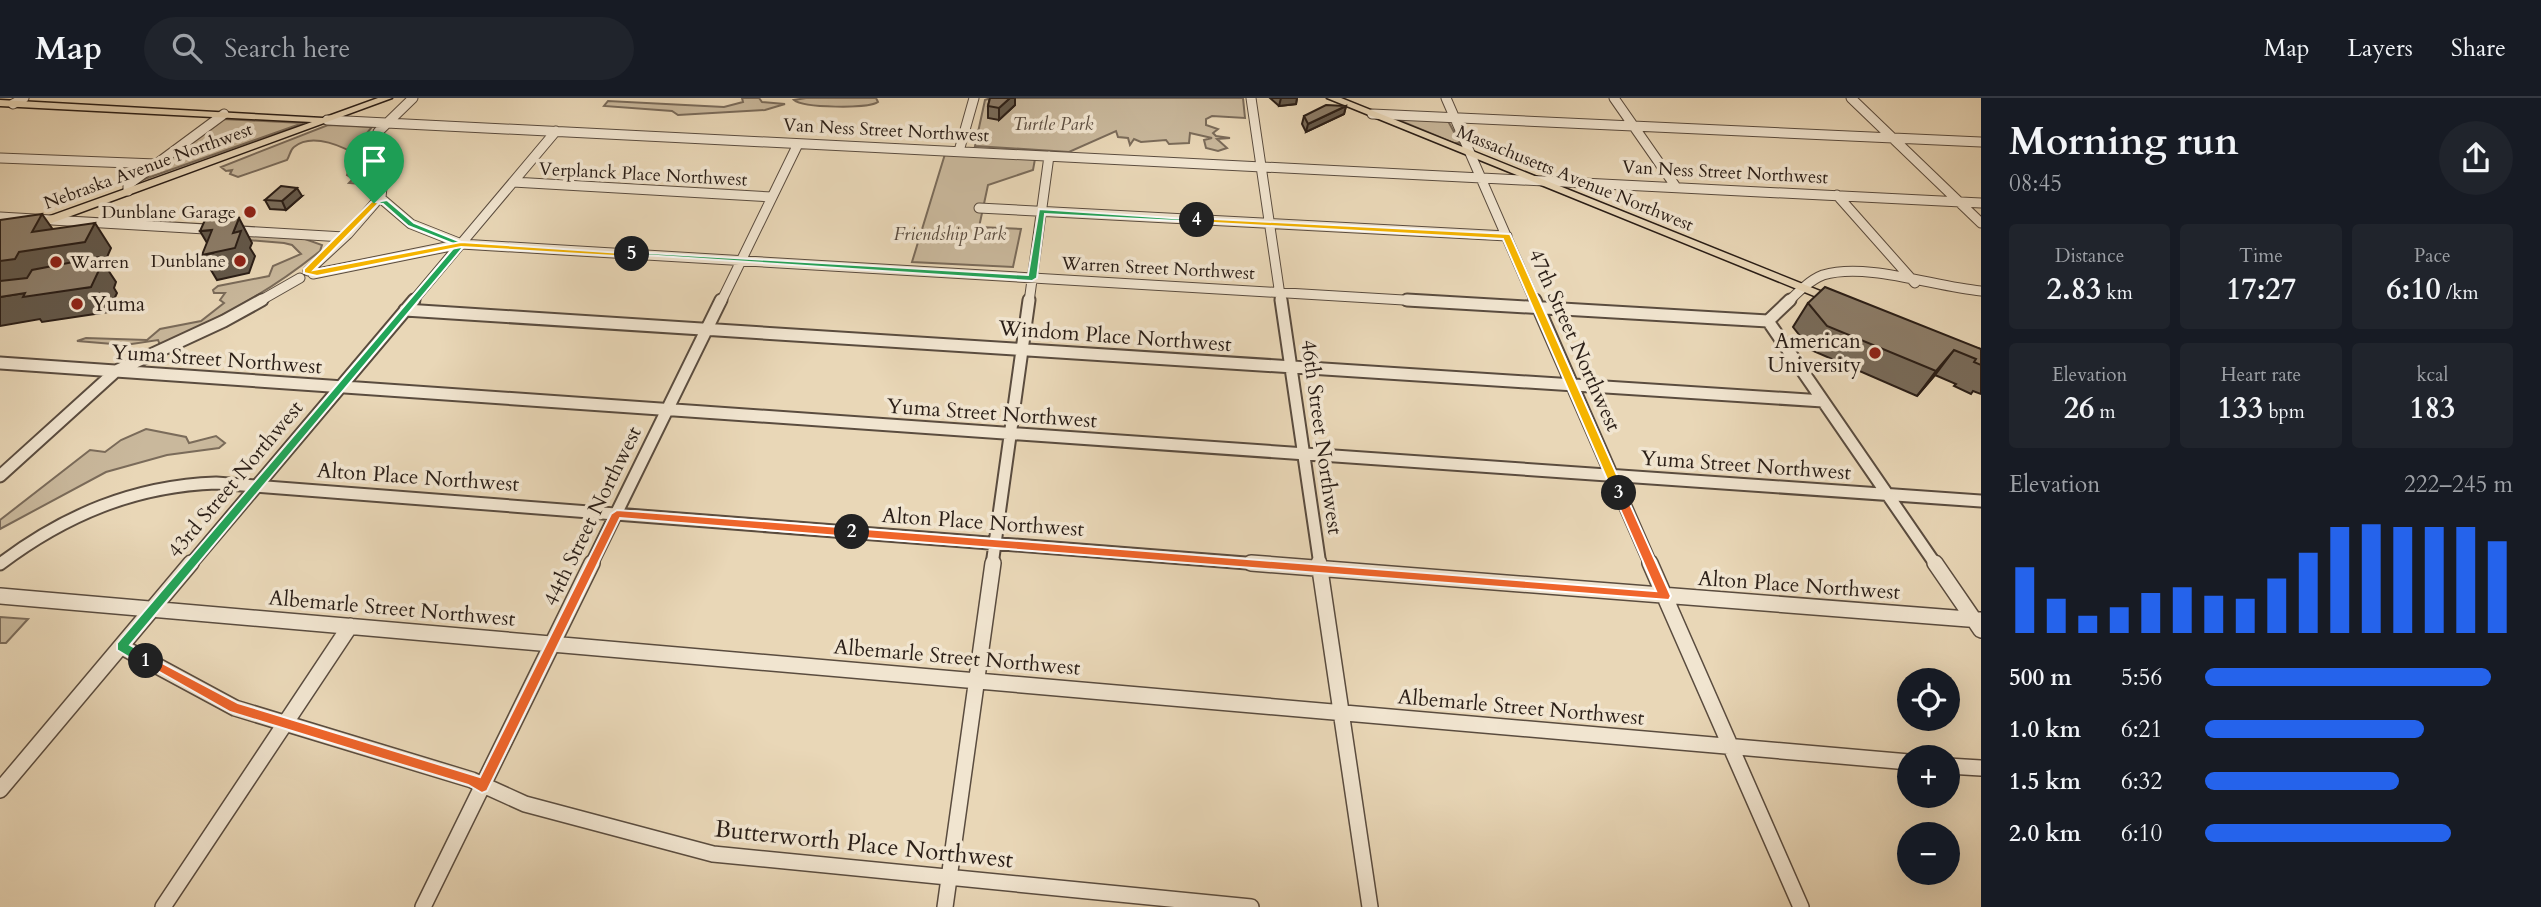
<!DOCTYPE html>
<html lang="en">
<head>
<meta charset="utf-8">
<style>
  :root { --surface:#171b24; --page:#20242c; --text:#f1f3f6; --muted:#9ea1a6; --line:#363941; --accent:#2563eb }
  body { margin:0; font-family:Cardo,serif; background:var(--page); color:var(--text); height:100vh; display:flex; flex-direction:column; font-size:26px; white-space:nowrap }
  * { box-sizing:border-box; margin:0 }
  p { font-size:23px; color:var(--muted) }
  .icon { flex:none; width:38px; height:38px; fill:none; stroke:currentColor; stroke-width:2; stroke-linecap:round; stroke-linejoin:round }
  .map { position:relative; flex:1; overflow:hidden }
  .details { display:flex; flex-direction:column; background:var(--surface); width:560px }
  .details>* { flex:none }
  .controls { position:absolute; left:1897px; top:570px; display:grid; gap:14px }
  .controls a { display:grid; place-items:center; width:63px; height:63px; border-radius:50%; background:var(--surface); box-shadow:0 7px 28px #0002; font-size:35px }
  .pin { position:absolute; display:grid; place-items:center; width:60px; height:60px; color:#fff; margin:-72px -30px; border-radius:50% 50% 50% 0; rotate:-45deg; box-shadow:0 0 7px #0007 }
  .pin .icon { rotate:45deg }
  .km { position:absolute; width:35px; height:35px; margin:-18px; border-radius:50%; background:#222; color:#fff; font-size:19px; line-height:35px; text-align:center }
  .round { display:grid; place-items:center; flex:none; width:74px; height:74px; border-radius:37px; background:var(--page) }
  .overview { display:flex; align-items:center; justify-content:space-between; height:119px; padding:0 28px }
  h1 { font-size:38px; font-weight:600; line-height:52px }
  .figures { display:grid; grid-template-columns:repeat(3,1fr); gap:10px; height:119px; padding:7px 28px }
  .figures div { display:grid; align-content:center; border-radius:7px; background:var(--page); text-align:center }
  .figures b { font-size:30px; font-weight:600 }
  .figures small { font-size:19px; font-weight:400 }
  .figures p { font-size:19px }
  .chart { height:196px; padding:14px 28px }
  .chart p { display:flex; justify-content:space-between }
  .chart svg { width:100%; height:126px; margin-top:7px; stroke:var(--accent); stroke-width:6 }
  ul { padding:0 28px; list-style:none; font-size:23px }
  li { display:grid; grid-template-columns:112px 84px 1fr; align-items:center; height:52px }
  li i { height:18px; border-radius:9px; background:var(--accent) }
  header { display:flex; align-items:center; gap:42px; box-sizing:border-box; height:98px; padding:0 35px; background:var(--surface); border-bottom:2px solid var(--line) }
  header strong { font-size:33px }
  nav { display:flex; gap:38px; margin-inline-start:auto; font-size:24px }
  .search { width:490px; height:63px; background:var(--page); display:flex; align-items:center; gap:18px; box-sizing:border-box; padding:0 24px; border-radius:38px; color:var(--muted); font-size:26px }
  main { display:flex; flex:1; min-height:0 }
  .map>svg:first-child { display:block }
</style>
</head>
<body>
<header>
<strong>Map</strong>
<div class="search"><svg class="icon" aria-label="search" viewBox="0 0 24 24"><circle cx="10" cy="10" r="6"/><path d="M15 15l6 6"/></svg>Search here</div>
<nav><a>Map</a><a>Layers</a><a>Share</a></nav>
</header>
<main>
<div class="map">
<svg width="1981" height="809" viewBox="0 0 1981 809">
  <rect width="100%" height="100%" fill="#e9d7b7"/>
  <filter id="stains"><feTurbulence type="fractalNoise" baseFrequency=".00286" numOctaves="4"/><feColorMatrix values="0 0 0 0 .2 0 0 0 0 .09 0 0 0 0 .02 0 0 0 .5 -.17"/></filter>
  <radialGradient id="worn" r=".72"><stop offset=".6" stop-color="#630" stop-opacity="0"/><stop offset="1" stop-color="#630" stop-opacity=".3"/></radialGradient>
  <path fill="#c9b89c" stroke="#7a6b5a" stroke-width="2" d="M742,0h17l3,4 23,2 -20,6 -87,5 -6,-4 -68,-5 4,-5 116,6 19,-5z
    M806,0h70l2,4c-10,7 -75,6 -84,-2z
    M990,0h253l2,20 -33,-2 -6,3v6l12,4 -5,4 3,3 14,2 -13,1 10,9 -9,3 -12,-3 -2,-8 8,-2 -22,-5 -1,10 -20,1 -3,-4 -25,2 -7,-3 -4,6 -2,-7 -10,-1 -2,-6 -47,21 -94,-6 10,-46z
    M223,21l80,4 -161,57z
    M1396,21l52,2 12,22h-6z
    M328,27l44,2 -5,6 10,28 -5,24 -23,-2 4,-4 -6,-4 1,-3 14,-15c-17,-9 -49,-26 -68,-10 -4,3 -4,8 -7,13l-49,17 -8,-3 2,-4 -6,1 -5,-4z
    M945,56l90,5 -2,11 -45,15 -9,42 42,2 -8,38 -101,-5z
    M249,137l56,4 17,6 -2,6c-50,41 -102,68 -160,94l-2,-5 -33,5 -48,-4 9,-3 61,2 13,-11 41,-8 23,-18 -4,-3 5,-7h-11l-1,-3 5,-4 51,-10 4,-10 28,-12 -9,-9 -8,-2 -49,-4z
    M146,331l40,8 3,6 27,-7 9,7 -6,5 -52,7 -61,17 -106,57v-9l90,-70 15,2 16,-12z
    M0,519l28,2 -22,24h-6z"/>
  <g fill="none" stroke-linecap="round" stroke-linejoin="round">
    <defs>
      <path id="minor-far2" d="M1251,0l30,204
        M1446,0l89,204
        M1614,0l62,89
        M1851,0l130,125
        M13,6l11,-6
        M1372,16l609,28
        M327,22l1654,83
        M959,53l15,-53
        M0,60l156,6
        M513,84l259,15
        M128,93v-6l96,-71
        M1837,97l78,88
        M381,99l4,-37 -7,-28 35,-34
        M384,103l27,23 48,19
        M979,110l528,28
        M0,119l344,20
        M308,173l40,-37 27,-31
        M313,176l148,-30 976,58
        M258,204l42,-24
        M412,204l144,-171
        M721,204l77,-158
        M1029,204l20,-146
        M1788,204c10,-10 22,-22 35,-27 44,-13 112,12 158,16"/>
      <path id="minor-far1" d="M1281,202l39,265
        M1407,202l361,21
        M1535,202l116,265
        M405,212l1418,91
        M1768,223l168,244
        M1768,223l22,-21
        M0,265l1981,138
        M0,378l116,-105 108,-50 38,-21
        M0,466c65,-49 134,-78 216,-81l1057,82
        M190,467l224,-265
        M591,467l130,-265
        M992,467l37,-265"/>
      <path id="minor" d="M1251,465l730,57
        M1319,465l51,344
        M1650,465l151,344
        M1935,465l46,67
        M0,498l1909,166
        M122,549l113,61 237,72 53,24 188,50 538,53
        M1948,668l33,2
        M0,692l191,-227
        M163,809l187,-281
        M423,809l169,-344
        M945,809l48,-344"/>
      <path id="major" d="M378,0h14l-392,144v-8l312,-112 -312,-16v-6l323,18z
        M1327,0h14l504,203 -6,4 -5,-1z"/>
    </defs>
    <use href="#minor-far2" stroke="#5a4c3f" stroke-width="11"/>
    <use href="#minor-far1" stroke="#5a4c3f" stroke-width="15"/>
    <use href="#minor" stroke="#5a4c3f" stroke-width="18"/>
    <use href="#major" stroke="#2a1e17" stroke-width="3"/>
    <use href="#minor-far2" stroke="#f1e5d0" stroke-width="9"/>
    <use href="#minor-far1" stroke="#f1e5d0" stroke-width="11"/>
    <use href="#minor" stroke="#f1e5d0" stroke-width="15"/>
    <use href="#major" fill="#e9d7b7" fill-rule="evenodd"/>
  </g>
  <path fill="#796c5b" stroke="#2a1e17" stroke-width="2" d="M990,0h25v7l-16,15 -11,-2v-12z
    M1270,0h27l-1,6 -17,2z
    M1346,8l-2,8 -38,18 -4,-8 2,-8z
    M302,98l-16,14 -16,-1 -5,-9z
    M1808,205l173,46v45l-8,-3 -2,3 -17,-8 2,-2 -21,-9 -18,21 -106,-46 -18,-23z"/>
  <path fill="#63584a" stroke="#2a1e17" stroke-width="2" d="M1010,0h5v7l-16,15v-12z
    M1281,0h16l-1,6 -17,2z
    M1346,8l-2,8 -38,18 2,-8z
    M297,90l5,8 -16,14 -4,-9z
    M42,116l17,24 36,-15 16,25 -7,16 12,18 -2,6 3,5 -9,19 -66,10 -2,-3 -40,7v-29l25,-4 66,-6 -91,2v-28z
    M239,120l13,25 -2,5 5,8 -6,17 -32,7 -15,-25 11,-2 -13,-22 12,-1 21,3z
    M1954,252l-19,25 -18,21 19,-25z"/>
  <path fill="#8d7e6a" stroke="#2a1e17" stroke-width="2" d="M990,0h20l-11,10 -11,-2z
    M1326,7l20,1 -38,18 -4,-8z
    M281,88l16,2 -15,13 -17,-1z
    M42,116l-10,18 63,-9 -10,19 -66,10 -4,7 -15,2v-41z
    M239,120l-6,15 8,-2 -6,17 -33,7 10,-25 -12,1 5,-11z
    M99,159l-5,11h6l-9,19 -68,10 2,-4 -25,4v-16l27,-3 5,-8z
    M1825,189l156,62v16l-7,-3 2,-3 -22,-9 -18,21 -109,-45 -19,-23z"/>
  <path fill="#22a559" stroke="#fff" stroke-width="2" d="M387,102l27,23 52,21 -336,401 21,12v8h-9l-25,-15v-7l339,-398 -48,-19 -25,-22 -13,-1z"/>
  <path fill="#f0652b" stroke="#fff" stroke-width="2" d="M617,412l235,18 5,4 -5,5 -232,-19 -133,273 -5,2 -14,-8 -238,-73 -90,-51 2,-4h9l87,46 242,74 131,-263z"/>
  <path fill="#f0652b" stroke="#fff" stroke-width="2" d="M1619,391l6,4 46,103 -2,4 -817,-63 -6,-5 6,-4 804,63 -43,-98z"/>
  <path fill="#f5b400" stroke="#fff" stroke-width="2" d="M1194,120l316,16 115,259 -2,2 -10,-2 -110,-254 -306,-17z"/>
  <path fill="#22a559" stroke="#fff" stroke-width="2" d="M1039,111l162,11 -4,2 -152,-8 -8,64 -5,3 -404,-27 4,-2 396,23z"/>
  <path fill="#f5b400" stroke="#fff" stroke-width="2" d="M372,103l7,2 -65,67 147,-28 176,12 -5,3 -171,-10 -144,29 -13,-3v-4z"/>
  <g fill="#8f2418" stroke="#f1e5d0" stroke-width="2.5">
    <circle cx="250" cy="114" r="7"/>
    <circle cx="240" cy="163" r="7"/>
    <circle cx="56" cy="164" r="7"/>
    <circle cx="77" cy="206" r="7"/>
    <circle cx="1875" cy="255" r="7"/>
  </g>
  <g text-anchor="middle" stroke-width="7" stroke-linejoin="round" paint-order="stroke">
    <g font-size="18" font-style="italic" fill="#5a4c3f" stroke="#f1e5d0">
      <text x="1053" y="32">Turtle Park</text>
      <text x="950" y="142">Friendship Park</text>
    </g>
    <g font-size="18" fill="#2a1e17" stroke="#f1e5d0">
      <text transform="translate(886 32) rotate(3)" y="6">Van Ness Street Northwest</text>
      <text transform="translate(148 68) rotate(-20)" y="6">Nebraska Avenue Northwest</text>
      <text transform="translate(1725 74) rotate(3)" y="6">Van Ness Street Northwest</text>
      <text transform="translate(643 76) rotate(3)" y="6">Verplanck Place Northwest</text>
      <text transform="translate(1575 80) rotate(22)" y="6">Massachusetts Avenue Northwest</text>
      <text transform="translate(1158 170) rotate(3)" y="6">Warren Street Northwest</text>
    </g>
    <g font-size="18" fill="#2a1e17" stroke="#f1e5d0" text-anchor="end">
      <text x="236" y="120">Dunblane Garage</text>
      <text x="226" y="169">Dunblane</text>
      <text x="70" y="170" text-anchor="start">Warren</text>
    </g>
    <g font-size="21" fill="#2a1e17" stroke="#f1e5d0" text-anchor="start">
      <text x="91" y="213">Yuma</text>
      <text x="1861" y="250" text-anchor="end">American<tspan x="1861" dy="24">University</tspan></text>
    </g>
    <g font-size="21" fill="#2a1e17" stroke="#f1e5d0">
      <text transform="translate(1115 238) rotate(4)" y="7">Windom Place Northwest</text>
      <text transform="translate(1575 242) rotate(66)" y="7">47th Street Northwest</text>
      <text transform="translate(217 261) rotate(4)" y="7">Yuma Street Northwest</text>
      <text transform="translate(992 315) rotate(4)" y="7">Yuma Street Northwest</text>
      <text transform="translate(1322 339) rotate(82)" y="7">46th Street Northwest</text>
      <text transform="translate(1746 367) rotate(4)" y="7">Yuma Street Northwest</text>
      <text transform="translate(418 379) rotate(4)" y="7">Alton Place Northwest</text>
      <text transform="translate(235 381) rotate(-50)" y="7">43rd Street Northwest</text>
      <text transform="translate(592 418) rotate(-64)" y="7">44th Street Northwest</text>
      <text transform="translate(983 424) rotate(4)" y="7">Alton Place Northwest</text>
      <text transform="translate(1799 487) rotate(4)" y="7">Alton Place Northwest</text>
      <text transform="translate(392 510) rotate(5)" y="7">Albemarle Street Northwest</text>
      <text transform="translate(957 559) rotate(5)" y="7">Albemarle Street Northwest</text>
      <text transform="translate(1521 609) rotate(5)" y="7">Albemarle Street Northwest</text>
    </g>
    <g font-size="24" fill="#2a1e17" stroke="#f1e5d0">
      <text transform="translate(864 746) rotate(6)" y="8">Butterworth Place Northwest</text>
    </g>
  </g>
  <rect width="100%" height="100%" filter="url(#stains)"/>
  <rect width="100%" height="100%" fill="url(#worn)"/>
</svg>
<div class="controls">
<a><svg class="icon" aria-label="locate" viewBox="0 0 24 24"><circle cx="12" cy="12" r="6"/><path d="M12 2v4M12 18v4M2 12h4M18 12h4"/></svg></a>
<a>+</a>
<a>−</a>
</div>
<div class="pin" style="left:374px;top:105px;background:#1e9e55"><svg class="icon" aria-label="arrive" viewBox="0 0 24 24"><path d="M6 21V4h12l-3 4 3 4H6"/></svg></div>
<b class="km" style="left:146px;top:563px">1</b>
<b class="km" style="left:852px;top:434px">2</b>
<b class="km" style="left:1619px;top:395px">3</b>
<b class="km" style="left:1197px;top:122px">4</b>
<b class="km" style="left:632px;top:156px">5</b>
</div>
<section class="details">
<div class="overview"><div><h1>Morning run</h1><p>08:45</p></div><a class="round"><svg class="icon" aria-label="share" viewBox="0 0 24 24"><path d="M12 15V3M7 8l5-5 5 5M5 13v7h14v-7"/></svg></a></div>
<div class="figures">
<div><p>Distance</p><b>2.83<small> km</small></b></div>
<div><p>Time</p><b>17:27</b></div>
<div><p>Pace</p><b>6:10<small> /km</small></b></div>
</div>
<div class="figures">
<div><p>Elevation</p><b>26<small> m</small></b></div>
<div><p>Heart rate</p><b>133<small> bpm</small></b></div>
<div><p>kcal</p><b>183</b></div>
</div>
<div class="chart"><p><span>Elevation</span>222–245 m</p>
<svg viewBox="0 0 160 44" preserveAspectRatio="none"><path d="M5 44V21M15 44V32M25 44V38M35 44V35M45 44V30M55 44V28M65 44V31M75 44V32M85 44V25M95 44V16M105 44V7M115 44V6M125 44V7M135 44V7M145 44V7M155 44V12"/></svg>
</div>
<ul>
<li><b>500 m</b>5:56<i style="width:93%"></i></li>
<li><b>1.0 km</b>6:21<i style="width:71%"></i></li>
<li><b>1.5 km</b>6:32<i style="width:63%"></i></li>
<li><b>2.0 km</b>6:10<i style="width:80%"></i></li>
</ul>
</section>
</main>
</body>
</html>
